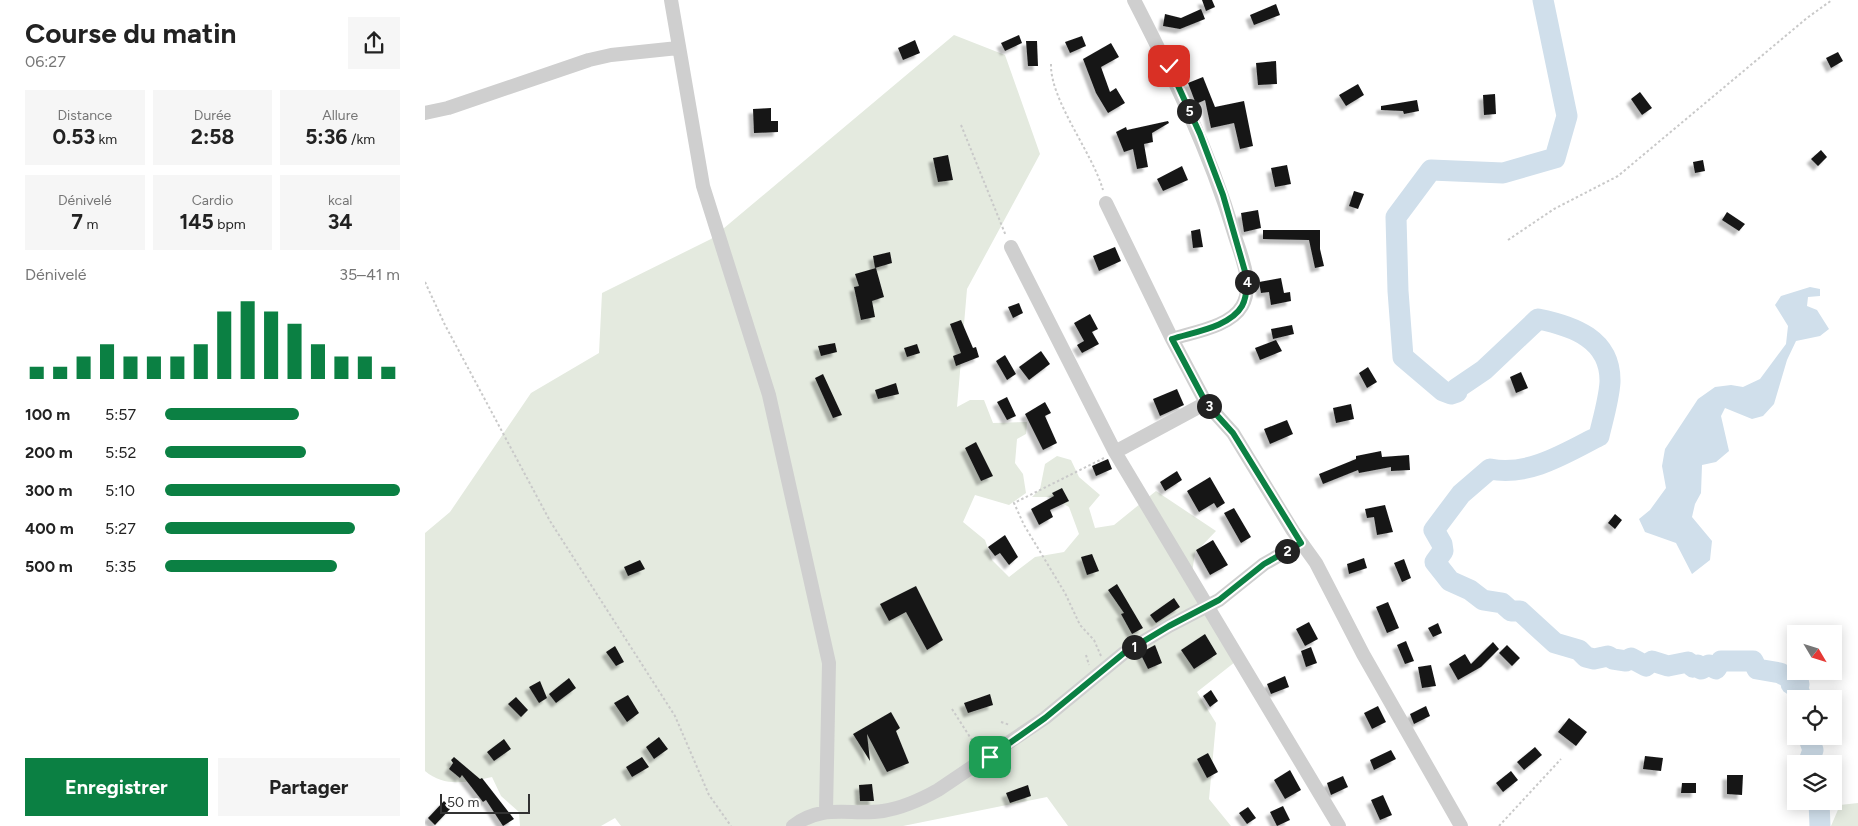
<!DOCTYPE html>
<html lang="fr">
<head>
<meta charset="utf-8">
<style>
  :root { --surface:#fff; --page:#f6f6f6; --text:#222; --muted:#767676; --accent:#0b8043 }
  body { margin:0; font-family:Figtree,sans-serif; background:var(--page); color:var(--text); height:100vh; display:flex; flex-direction:column; font-size:19px; white-space:nowrap }
  * { box-sizing:border-box; margin:0 }
  p { font-size:16px; color:var(--muted) }
  .icon { flex:none; width:28px; height:28px; fill:none; stroke:currentColor; stroke-width:2; stroke-linecap:round; stroke-linejoin:round }
  .map { position:relative; flex:1; overflow:hidden }
  .drawer { display:flex; flex-direction:column; background:var(--surface); width:425px }
  .drawer>* { flex:none }
  .needle { width:32px; rotate:128deg }
  .buttons { position:absolute; left:1362px; top:625px; display:grid; gap:10px }
  .buttons a { display:grid; place-items:center; width:55px; height:55px; border-radius:0px; background:var(--surface); box-shadow:0 2px 12px #0003; font-size:25px }
  .scale { position:absolute; left:15px; bottom:12px; width:90px; box-sizing:border-box; padding-left:5px; border:2px solid #323232; border-top:0; font-size:14px; line-height:18px; white-space:nowrap; color:#323232; -webkit-text-stroke:4px #fff; paint-order:stroke }
  .pin { position:absolute; display:grid; place-items:center; width:42px; height:42px; color:#fff; margin:-21px; border-radius:10px; box-shadow:0 2px 8px #0006 }
  .km { position:absolute; width:25px; height:25px; margin:-12px; border-radius:50%; background:#222; color:#fff; font-size:14px; line-height:25px; text-align:center }
  .round { display:grid; place-items:center; flex:none; width:52px; height:52px; border-radius:0px; background:var(--page) }
  .overview { display:flex; align-items:center; justify-content:space-between; height:85px; padding:0 25px }
  h1 { font-size:28px; font-weight:700; line-height:38px }
  .metrics { display:grid; grid-template-columns:repeat(3,1fr); gap:8px; height:85px; padding:5px 25px }
  .metrics div { display:grid; align-content:center; border-radius:0px; background:var(--page); text-align:center }
  .metrics b { font-size:21px; font-weight:700 }
  .metrics small { font-size:14px; font-weight:400 }
  .metrics p { font-size:14px }
  .chart { height:140px; padding:10px 25px }
  .chart p { display:flex; justify-content:space-between }
  .chart svg { width:100%; height:90px; margin-top:5px; stroke:var(--accent); stroke-width:6 }
  .cta { display:flex; gap:10px; margin-top:auto; padding:10px 25px }
  .cta a { flex:1; height:58px; border-radius:0px; background:var(--accent); color:#fff; font-size:20px; font-weight:700; line-height:58px; text-align:center }
  .cta a+a { background:var(--page); color:var(--text) }
  ul { padding:0 25px; list-style:none; font-size:16px }
  li { display:grid; grid-template-columns:80px 60px 1fr; align-items:center; height:38px }
  li i { height:12px; border-radius:6px; background:var(--accent) }
  main { display:flex; flex:1; min-height:0 }
  .map>svg:first-child { display:block }
</style>
</head>
<body>
<main>
<section class="drawer">
<div class="overview"><div><h1>Course du matin</h1><p>06:27</p></div><a class="round"><svg class="icon" aria-label="share" viewBox="0 0 24 24"><path d="M12 15V3M7 8l5-5 5 5M5 13v7h14v-7"/></svg></a></div>
<div class="metrics">
<div><p>Distance</p><b>0.53<small> km</small></b></div>
<div><p>Durée</p><b>2:58</b></div>
<div><p>Allure</p><b>5:36<small> /km</small></b></div>
</div>
<div class="metrics">
<div><p>Dénivelé</p><b>7<small> m</small></b></div>
<div><p>Cardio</p><b>145<small> bpm</small></b></div>
<div><p>kcal</p><b>34</b></div>
</div>
<div class="chart"><p><span>Dénivelé</span>35–41 m</p>
<svg viewBox="0 0 160 44" preserveAspectRatio="none"><path d="M5 44V38M15 44V38M25 44V33M35 44V27M45 44V33M55 44V33M65 44V33M75 44V27M85 44V11M95 44V6M105 44V11M115 44V17M125 44V27M135 44V33M145 44V33M155 44V38"/></svg>
</div>
<ul>
<li><b>100 m</b>5:57<i style="width:57%"></i></li>
<li><b>200 m</b>5:52<i style="width:60%"></i></li>
<li><b>300 m</b>5:10<i style="width:100%"></i></li>
<li><b>400 m</b>5:27<i style="width:81%"></i></li>
<li><b>500 m</b>5:35<i style="width:73%"></i></li>
</ul>
<div class="cta"><a>Enregistrer</a><a>Partager</a></div>
</section>
<div class="map">
<svg width="1433" height="826" viewBox="0 0 1433 826">
  <defs>
    <filter id="shadow"><feDropShadow dx="-4.5" dy="4.5" stdDeviation="1" flood-color="#0004"/></filter>
  </defs>
  <rect width="100%" height="100%" fill="#fff"/>
  <path fill="#e4eadf" d="M529,35l51,20 35,99 -73,135 -10,118 13,-7h14l9,23 34,-1 -1,12 -9,5 -2,24 8,11 3,19 -17,12 -34,-10 -12,27 22,18 7,20 17,17 26,-20 29,-5 15,-18 -10,-27 -18,-10h-19l8,-8 5,-25 12,-8 14,4 8,17 21,18 -11,13 6,20 19,-3 42,-34 60,40 -21,22 -5,33 45,76 -38,30 19,31 -7,76 22,27h-163l-21,-29 -144,29h-282l-6,-8 -14,8h-81l-1,-14 -18,-16 -9,-19c-24,5 -47,11 -67,-6v-238l25,-21 81,-119 68,-40 3,-60 109,-54z
    M1433,803v23h-27l9,-21z"/>
  <path fill="#d0dfeb" d="M1385,287l10,2v7l-12,1 -1,9 10,4 12,19 -9,7 -24,5 -9,19 -13,44 -11,12 -11,3 -27,-11 -4,8 8,35 -13,11 -14,3 -1,28 -6,11 -3,13 20,24 -2,19 -18,14 -16,-31 -31,-11 -6,-13 11,-9 16,-22 -4,-22 3,-17 33,-50 17,-12 16,-2 12,2 17,-8 26,-35 2,-18 -13,-21 6,-9z"/>
  <g fill="none" stroke-linecap="round" stroke-linejoin="round">
    <path stroke="#d0dfeb" stroke-width="21" d="M1118,0l24,116 -12,42 -52,15 -72,-3 -35,47 2,74 5,66 40,34 8,3 6,-2 -1,-3 28,-19 54,-51c35,7 73,20 72,63 -1,17 -7,37 -11,54 -33,17 -71,41 -109,33l-29,25 -27,36 8,14 1,7 -8,11 15,19 20,9 13,10 19,3 9,8h9l35,32 24,7 7,7 8,2 14,-3 5,3 13,2 5,-3 15,8 6,-5 16,5 20,-4 5,5 5,-2 3,4 8,-4 7,4 5,-8h32l4,8 23,4 11,6v5h8l-1,5 4,10
      M1383,764l5,-14 -5,-14
      M1394,801l1,25"/>
  </g>
  <path fill="#191919" filter="url(#shadow)" d="M777,0h10l3,7 -9,4z
    M851,4l4,11 -26,10 -4,-10z
    M776,9l4,10 -25,10 -17,-3 2,-12 16,4z
    M594,35l3,8 -17,8 -4,-8z
    M657,36l4,10 -16,7 -5,-11z
    M490,40l5,13 -17,7 -5,-12z
    M601,41h11l1,25h-10z
    M686,43l8,14 -18,10 9,25 6,-4 9,15 -17,10 -12,-20 -13,-34z
    M1413,52l5,9 -12,7 -5,-10z
    M851,61l1,23 -19,1 -2,-22z
    M778,77l12,30 29,-6 9,45 -13,3 -6,-26 -23,5 -6,-28 -9,4 -8,-21z
    M933,84l6,11 -18,11 -7,-11z
    M1215,92l12,16 -10,7 -11,-16z
    M1070,94l1,20 -12,1 -1,-20z
    M992,100l2,11 -15,3 -1,-3 -22,-1v-4z
    M346,108v13h7v11l-24,1 -1,-24z
    M743,121l1,2 -17,10 1,9 -9,2 4,23 -11,2 -4,-20 -9,3 -8,-20 10,-5 1,3z
    M1396,150l6,7 -9,9 -7,-7z
    M523,155l5,25 -15,2 -5,-24z
    M1278,160l2,11 -10,2 -2,-11z
    M862,165l4,19 -16,3 -4,-19z
    M757,166l6,14 -25,11 -6,-12z
    M929,191l10,3 -6,15 -9,-3z
    M833,210l3,18 -17,4 -3,-19z
    M1302,212l18,12 -6,7 -17,-11z
    M775,229l3,18 -10,1 -2,-17z
    M838,230h57v19l4,17 -9,2 -6,-28 -46,-1z
    M690,247l6,14 -22,10 -6,-15z
    M465,252l2,11 -17,5 -2,-12z
    M451,268l8,29 -12,4 3,16 -14,3 -7,-33 5,-1 -4,-12z
    M856,278l3,15 6,-1 1,9 -20,4 -2,-13 -8,1 -2,-11z
    M594,303l4,10 -10,5 -5,-11z
    M665,314l8,15 -6,3 7,12 -17,9 -5,-8 7,-4 -10,-18z
    M536,320l12,28 3,-1 3,10 -23,9 -3,-10 8,-3 -11,-29z
    M867,325l2,9 -21,5 -2,-10z
    M851,340l6,11 -22,9 -5,-12z
    M410,343l2,9 -16,4 -3,-10z
    M492,344l3,9 -13,4 -3,-9z
    M616,351l9,13 -21,16 -10,-13z
    M580,355l11,19 -9,6 -11,-19z
    M943,367l9,15 -10,6 -8,-15z
    M1096,372l7,16 -12,5 -6,-16z
    M398,374l19,41 -9,3 -18,-40z
    M471,383l3,11 -21,5 -3,-9z
    M752,389l7,16 -24,11 -7,-17z
    M582,397l9,19 -9,4 -10,-18z
    M620,402l6,11 -6,3 12,27 -14,7 -18,-36z
    M926,404l3,15 -18,4 -3,-15z
    M862,420l6,14 -23,10 -6,-15z
    M551,442l17,34 -12,5 -16,-33z
    M956,451l1,6 27,-2 1,15 -19,1v-4l-32,6 -1,-3 -35,14 -4,-10 37,-15v-3z
    M683,459l4,10 -16,7 -4,-10z
    M752,471l5,9 -17,11 -5,-9z
    M785,477l15,26 -8,5 -3,-5 -15,9 -12,-21z
    M637,488l7,13 -19,9 3,7 -14,8 -8,-16 23,-13 -2,-3z
    M960,505l8,27 -16,3 -3,-18 -7,1 -2,-9z
    M809,508l17,29 -10,6 -17,-30z
    M1190,514l7,6 -7,9 -7,-6z
    M580,535l13,22 -9,8 -9,-12 -5,3 -7,-9z
    M788,540l15,25 -18,10 -14,-25z
    M667,554l7,17 -12,4 -6,-18z
    M939,558l3,10 -18,6 -2,-10z
    M979,559l7,19 -9,4 -8,-19z
    M215,560l5,9 -17,7 -4,-9z
    M692,584l26,44 -11,6 -11,-20 3,-1 -16,-23z
    M491,586l27,54 -16,10 -21,-38 -17,9 -9,-17z
    M749,598l6,9 -24,16 -6,-8z
    M963,602l11,26 -12,5 -11,-26z
    M884,622l9,17 -13,7 -9,-17z
    M1013,623l4,10 -9,4 -5,-9z
    M780,634l12,20 -23,15 -13,-19z
    M981,641l8,20 -9,3 -8,-19z
    M1068,642l6,7 -18,18 -23,13 -9,-16 16,-10 6,10z
    M730,645l7,18 -14,6 -8,-16z
    M1082,645l13,13 -8,8 -13,-13z
    M190,646l9,16 -8,4 -10,-14z
    M886,647l6,16 -11,4 -5,-16z
    M1006,665l5,21 -14,2 -4,-21z
    M860,676l4,11 -18,7 -4,-10z
    M144,678l7,10 -20,15 -7,-9z
    M115,681l7,17 -8,5 -10,-16z
    M786,690l7,11 -8,6 -7,-11z
    M565,694l3,11 -25,8 -4,-10z
    M203,695l11,18 -12,9 -13,-19z
    M91,697l12,13 -7,7 -13,-13z
    M953,706l8,16 -14,7 -8,-16z
    M1001,706l4,10 -16,8 -4,-10z
    M466,712l9,16 -4,3 13,32 -22,9 -20,-38 3,27 -17,-27z
    M1144,718l18,14 -11,14 -18,-14z
    M234,737l9,12 -14,10 -8,-12z
    M79,739l7,10 -17,12 -7,-9z
    M1110,747l7,8 -18,15 -7,-8z
    M966,750l5,9 -22,11 -4,-10z
    M783,753l10,19 -11,6 -10,-19z
    M1220,756l18,2 -2,13 -18,-2z
    M29,757l26,22 2,-1 32,41 -11,7 -17,-26 -3,2 -21,-27 -2,3 -11,-9 4,-6 -2,-3z
    M217,757l7,10 -17,10 -6,-10z
    M865,770l11,20 -16,9 -11,-19z
    M1086,771l7,9 -15,12 -7,-9z
    M1302,775h16l-1,20 -15,-1z
    M918,776l5,11 -17,8 -4,-12z
    M1257,783h14v10h-15z
    M447,784l2,17h-14l-1,-16z
    M603,785l3,11 -21,7 -4,-10z
    M958,795l9,20 -12,5 -9,-20z
    M19,801l7,7 -16,17 -7,-7z
    M858,806l7,14 -13,6 -7,-14z
    M823,807l8,11 -9,6 -8,-11z"/>
  <g fill="none" stroke-linecap="round" stroke-linejoin="round">
    <path stroke="#c9c9c9" stroke-width="2" stroke-dasharray="2.5 2.5" stroke-linecap="butt" d="M626,64c-1,36 41,88 52,126
      M536,125l45,111
      M1083,240l46,-31 64,-33 189,-158 25,-18
      M0,282l20,43 105,196 125,195 34,79 22,31
      M661,655l3,10
      M676,656l-7,-16 -14,-15 -15,-32 -41,-68 -10,-22 90,-45
      M527,709l25,39
      M576,722l9,3
      M1074,826l62,-67"/>
    <path stroke="#cfcfcf" stroke-width="14" d="M246,0l32,186 66,209 60,268 -3,148
      M709,0c39,76 75,150 100,233 6,21 21,51 8,73 -12,21 -49,26 -70,33
      M0,113l23,-5 141,-48 22,-5 67,-7
      M681,203l66,136 34,64 27,30 60,98 23,32 47,91 98,172
      M586,247l104,205 224,374
      M690,452l91,-49
      M368,826c30,-23 58,-10 90,-15 19,-3 39,-12 55,-21l107,-72 79,-65 45,-27 50,-26 45,-36 37,-21"/>
  </g>
  <g fill="none" stroke-linecap="round" stroke-linejoin="round">
    <defs>
      <path id="route" d="M565,757l55,-39 79,-65 45,-27 50,-26 45,-36 37,-21 -68,-110 -27,-30 -34,-64c21,-7 58,-12 70,-33 5,-9 5,-21 4,-31l-23,-80 -23,-61 -31,-68"/>
    </defs>
    <use href="#route" stroke="#fff" stroke-width="10"/>
    <use href="#route" stroke="#0b8043" stroke-width="6"/>
  </g>
</svg>
<div class="buttons">
<a><svg class="needle" viewBox="-14 -14 28 28"><path d="M0-13l5 13h-10z" fill="#e53935"/><path d="M0 13l5-13h-10z" fill="#767676"/></svg></a>
<a><svg class="icon" aria-label="locate" viewBox="0 0 24 24"><circle cx="12" cy="12" r="6"/><path d="M12 2v4M12 18v4M2 12h4M18 12h4"/></svg></a>
<a><svg class="icon" aria-label="layers" viewBox="0 0 24 24"><path d="M12 4l9 5-9 5-9-5zM3 14l9 5 9-5"/></svg></a>
</div>
<div class="scale">50 m</div>
<div class="pin" style="left:565px;top:757px;background:#1e9e55"><svg class="icon" aria-label="arrive" viewBox="0 0 24 24"><path d="M6 21V4h12l-3 4 3 4H6"/></svg></div>
<div class="pin" style="left:744px;top:66px;background:#d93025"><svg class="icon" aria-label="check" viewBox="0 0 24 24"><path d="M5 12l5 5 9-10"/></svg></div>
<b class="km" style="left:709px;top:647px">1</b>
<b class="km" style="left:862px;top:551px">2</b>
<b class="km" style="left:784px;top:406px">3</b>
<b class="km" style="left:822px;top:282px">4</b>
<b class="km" style="left:764px;top:111px">5</b>
</div>
</main>
</body>
</html>
